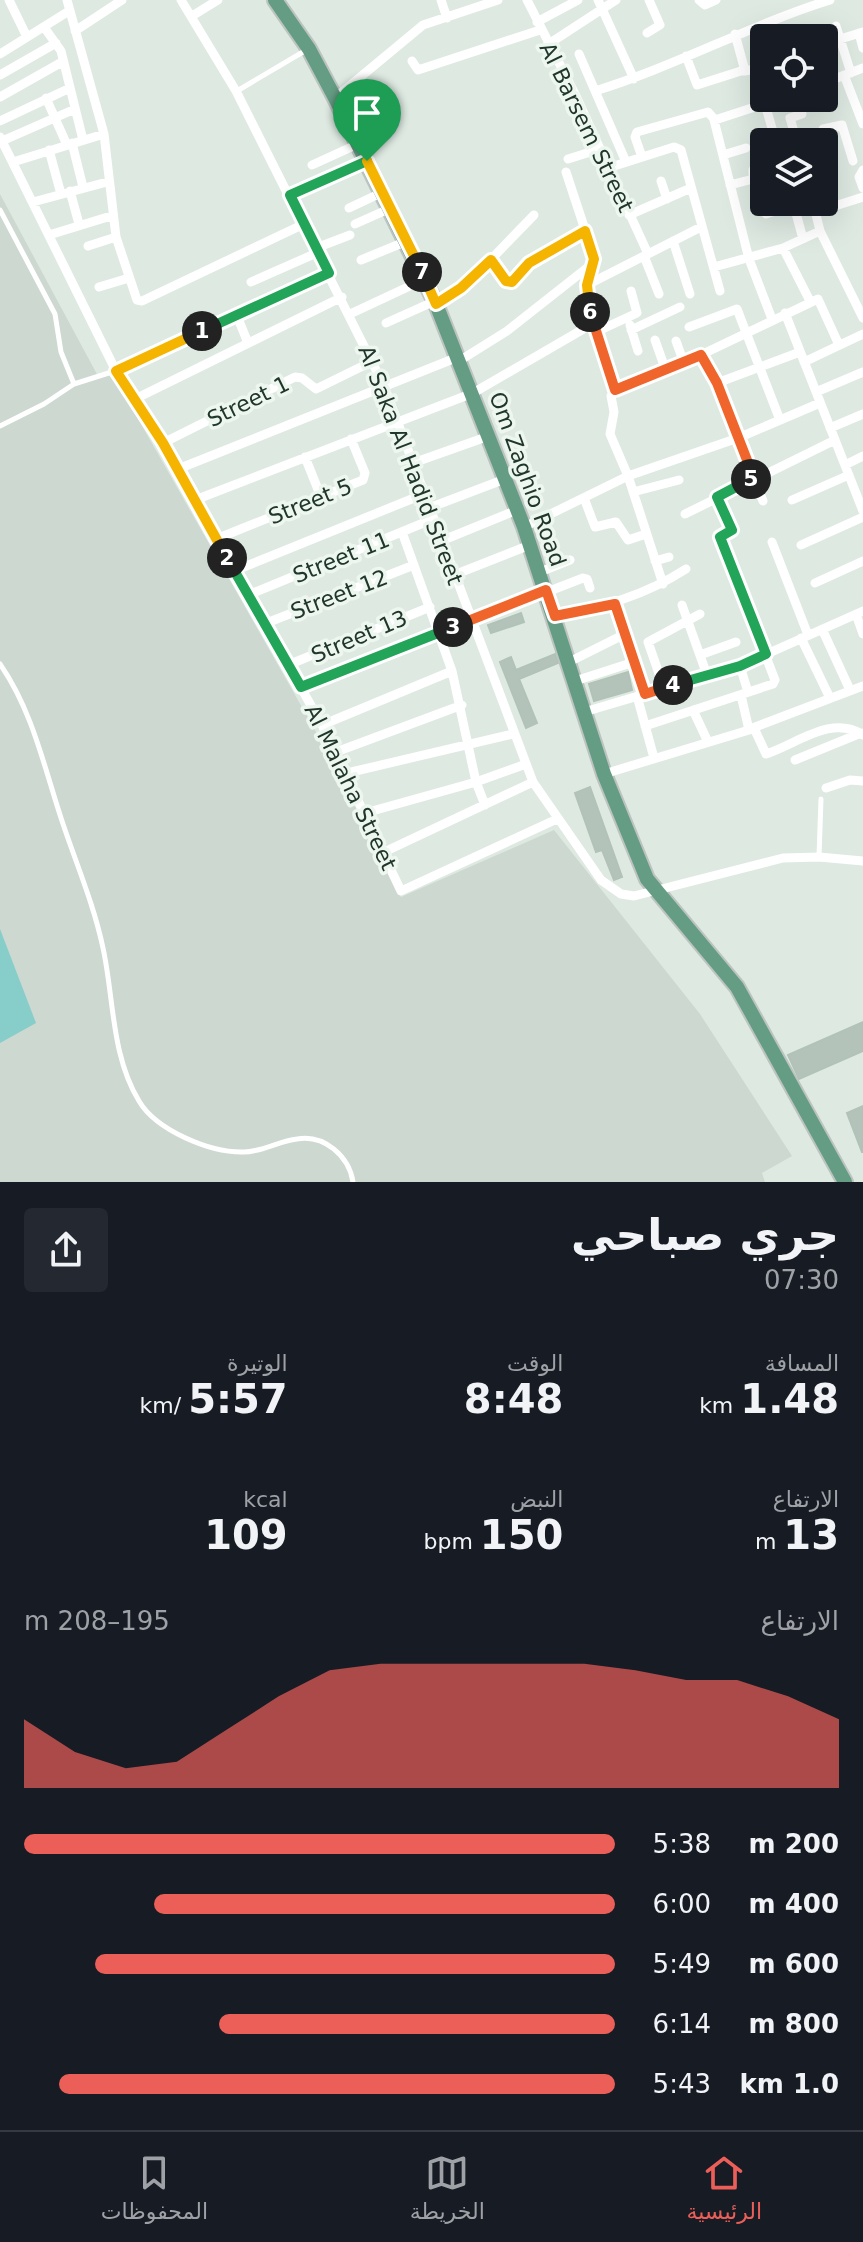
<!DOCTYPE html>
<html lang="ar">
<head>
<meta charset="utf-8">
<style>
  :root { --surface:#171b24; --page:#242831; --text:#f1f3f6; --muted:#9ea1a6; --line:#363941; --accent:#ec5f59 }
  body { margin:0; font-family:"DejaVu Sans","Noto Sans Arabic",sans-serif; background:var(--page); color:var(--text); direction:rtl; height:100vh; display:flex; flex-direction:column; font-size:30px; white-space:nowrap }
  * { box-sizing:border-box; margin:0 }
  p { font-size:26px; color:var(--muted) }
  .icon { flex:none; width:44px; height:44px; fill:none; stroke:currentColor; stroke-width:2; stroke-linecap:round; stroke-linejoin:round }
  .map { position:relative; height:1182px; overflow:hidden; direction:ltr }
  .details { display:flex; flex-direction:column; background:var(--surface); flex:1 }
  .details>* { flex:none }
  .controls { position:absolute; left:750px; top:24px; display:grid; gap:16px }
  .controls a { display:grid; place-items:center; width:88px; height:88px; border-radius:8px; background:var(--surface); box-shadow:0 8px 32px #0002; font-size:40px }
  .pin { position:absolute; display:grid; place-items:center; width:68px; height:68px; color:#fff; margin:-82px -34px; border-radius:50% 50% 50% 0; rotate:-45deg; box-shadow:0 0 8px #0007 }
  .pin .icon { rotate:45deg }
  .km { position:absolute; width:40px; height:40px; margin:-20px; border-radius:50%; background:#222; color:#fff; font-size:22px; line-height:40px; text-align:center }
  .round { display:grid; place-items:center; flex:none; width:84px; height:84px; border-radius:8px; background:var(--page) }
  .head { display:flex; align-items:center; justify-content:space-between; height:136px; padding:0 24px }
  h1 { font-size:44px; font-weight:800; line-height:60px }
  .metrics { display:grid; grid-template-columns:repeat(3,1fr); gap:12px; height:136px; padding:8px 24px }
  .metrics div { display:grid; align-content:center }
  .metrics b { font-size:40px; font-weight:800 }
  .metrics small { font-size:22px; font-weight:400 }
  .metrics p { font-size:22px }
  .chart { height:224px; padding:16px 24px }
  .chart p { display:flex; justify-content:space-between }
  .chart svg { width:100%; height:144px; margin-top:8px; fill:var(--accent); opacity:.7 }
  ul { padding:0 24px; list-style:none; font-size:26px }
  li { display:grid; grid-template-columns:128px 96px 1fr; align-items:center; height:60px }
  li i { height:20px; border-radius:10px; background:var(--accent) }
  .tab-bar { display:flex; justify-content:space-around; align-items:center; height:112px; border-top:2px solid var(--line); background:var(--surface); font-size:22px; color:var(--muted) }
  .tab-bar a { display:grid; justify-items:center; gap:4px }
  .tab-bar .selected { color:var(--accent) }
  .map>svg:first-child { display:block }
</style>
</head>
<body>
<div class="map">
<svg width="863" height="1182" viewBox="0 0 863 1182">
  <rect width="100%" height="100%" fill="#dee9e2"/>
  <path fill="#ccd8d0" d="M0,194l99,184 13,-5 216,380 73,144 153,-67 146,184 92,142 -30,17 3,9h-765z"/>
  <path fill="#87cdc9" d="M0,929l36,94 -36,20z"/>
  <path fill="#b3c3ba" stroke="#b1c2b7" stroke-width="2" d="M521,613l3,9 -33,11 -3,-8z
    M555,654l3,9 -39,16 18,44 -11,5 -26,-66 11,-5 5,13z
    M628,672l4,18 -38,11 -5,-17z
    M590,787l32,90 -8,3 -12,-30 -6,2 -21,-59z
    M863,1022v29l-64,28 -11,-24z
    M863,1106v46h-1l-15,-39z"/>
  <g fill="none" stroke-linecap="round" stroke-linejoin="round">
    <defs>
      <path id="primary" d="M275,0l34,49 26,49 101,206 88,223 80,247 43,105 90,108 108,195"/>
    </defs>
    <use href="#primary" stroke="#bcc3c0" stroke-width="18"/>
    <path stroke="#fff" stroke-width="5" d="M237,91l71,-42
      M0,210l55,104 6,38 13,32
      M0,426l44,-22 30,-20 41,-13
      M0,664c33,48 44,103 62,157 14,42 32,84 41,127 11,50 8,107 36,153 17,29 71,52 105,51 18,0 35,-11 53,-13 27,-5 52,17 56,43
      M819,856l2,-57"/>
    <path stroke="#fff" stroke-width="9" d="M9,0l18,37
      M67,0l37,134 12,103 21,63 5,1 162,-77
      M181,0l55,91 148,295 149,396 68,98 20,14 13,2 149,-38 36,-1 44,4
      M441,0l6,18
      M527,0l49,96 72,158
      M598,0l36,79
      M699,0l6,5 11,-5
      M192,16l26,-16
      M537,22l41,-22
      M836,26l15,47
      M44,27l17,24 22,89
      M75,31l47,-31
      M647,33l13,-8 -11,-25
      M859,33l4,15
      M735,34l10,37 19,-4
      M824,44l39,-12
      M547,45l69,-45
      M0,54l69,-43
      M579,54l47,108
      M686,56l11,29 47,-15
      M412,61l6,9 122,-40
      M0,75l56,-32
      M844,75l19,49
      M824,83l39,-15
      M595,91c81,-25 155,-66 235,-91
      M0,97l62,-35
      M46,98l21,47
      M335,98l88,-73 75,-25
      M765,104l11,38
      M714,120l35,139 23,60
      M0,121l70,-33
      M823,129l19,-4 11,36
      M0,137l116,234 47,72 159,282 79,166 156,-72
      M2,141l73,-32
      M797,142l-7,-24 12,-4
      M72,143l11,44
      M49,150l12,44
      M723,155l23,-7
      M642,157l-7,-20 2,-5 71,-20 7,8 67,-22
      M568,159l32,-10
      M13,162l91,-28
      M312,165l46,-21
      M608,168l66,-21 7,3 39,141
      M863,170l-4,7 4,11
      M566,172l27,82 -6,40 5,30 23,66
      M661,181l6,18
      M730,185l23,-6v-9
      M70,191l9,33
      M290,195l77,-34
      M33,202l74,-20
      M793,202l10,37
      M813,202l7,29 43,87
      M349,208l34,-16
      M816,212l47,-15
      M766,214l28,-9
      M629,215l62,-27
      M355,224l36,-16
      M49,235l62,-19
      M673,241l17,53
      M88,246l28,-9
      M316,248l34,-13
      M783,248l27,53
      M644,256l15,38
      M361,260l46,-19
      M491,260l15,21 6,1 17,-19 56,-32
      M714,267l69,-19 37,-17
      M251,282l68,-30
      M587,285l114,-58
      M99,287l30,-9
      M436,304l36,-25 62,-64
      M785,313l78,198
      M350,314l75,-35
      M237,316l11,27
      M386,323l49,-22
      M630,325l8,26
      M689,327l48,-18 43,111
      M631,330l49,-23
      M596,332l41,-19 -6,-22
      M655,340l11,31
      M676,341l8,22
      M701,355l16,28 46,118
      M459,361l48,-30 85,-67
      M804,362l59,-28
      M116,371l213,-98
      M717,383l83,-31
      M615,390l69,-27 134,-64 21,46
      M615,390l-4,6 3,16 -4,22 18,42 35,108
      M816,392l47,-20
      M135,399l207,-102
      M830,428l33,-14
      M163,443l132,-66 7,1 14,11 57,-28
      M305,457l16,40
      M413,463l76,-27
      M845,465l18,-9
      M178,469l280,-112
      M633,492l46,-12
      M584,498l11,29 21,-5 12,18 18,-6
      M195,500l278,-107 119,-69
      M792,500l57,-25
      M429,508l76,-29
      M685,514l150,-74
      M524,527l104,-51 110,-38 82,-35
      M402,532l50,139 24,111 9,23
      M216,539l147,-59 2,-7 -14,-34
      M441,541l76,-31
      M772,542l36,93
      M801,545l62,-28
      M655,561l14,-4
      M234,571l190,-77
      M540,572l30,-12
      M454,575l76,-30
      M815,583l48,-22
      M547,592l36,-14 4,1 3,9
      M248,595l185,-76
      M615,604l30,90
      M682,605l25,70
      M856,614l7,20
      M555,616c50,-10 87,-19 131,-47
      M264,624l150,-59
      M822,629l28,61
      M801,638l29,60
      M700,655l36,-13
      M569,662l56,-28
      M288,665l142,-58
      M740,666l8,26
      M575,681l59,-19
      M301,687l245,-97
      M664,688l-16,-46 52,-28
      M637,696l17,62
      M693,710l15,32
      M584,712l156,-46 123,-55
      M322,725l130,-54
      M645,726l128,-42 2,-4 -55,-142 12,-8 -15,-33
      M754,728l12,26c31,-10 66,-40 97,-19
      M750,729l113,-43
      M336,752l126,-47
      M795,760l66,-27
      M347,773l166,-39
      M604,774l145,-44 -8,-35
      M826,788l24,-8 13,1
      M365,813l111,-31 50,-18
      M382,853l151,-71"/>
    <use href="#primary" stroke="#649d83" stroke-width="14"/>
  </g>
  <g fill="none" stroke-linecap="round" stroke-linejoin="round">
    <defs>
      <path id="split-1" d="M202,331l127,-58 -39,-78 77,-34"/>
      <path id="split-2" d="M202,331l-86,40 47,72 64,115"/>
      <path id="split-3" d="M227,558l74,129 152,-60"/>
      <path id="split-4" d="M453,627l93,-37 9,26 60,-12 30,90 28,-9"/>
      <path id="split-5" d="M673,685l67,-19 26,-12 -46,-117 12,-7 -15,-33 34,-18"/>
      <path id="split-6" d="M590,312l25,78 86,-35 16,28 37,95 -3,1"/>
      <path id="split-7" d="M422,272l14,32 25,-16 30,-28 15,21 6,1 17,-19 56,-32 9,28 -7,26 3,27"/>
      <path id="split-8" d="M367,161l55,111"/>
    </defs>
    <use href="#split-1" stroke="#fff" stroke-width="16"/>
    <use href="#split-2" stroke="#fff" stroke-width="16"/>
    <use href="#split-3" stroke="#fff" stroke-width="16"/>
    <use href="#split-4" stroke="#fff" stroke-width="16"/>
    <use href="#split-5" stroke="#fff" stroke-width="16"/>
    <use href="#split-6" stroke="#fff" stroke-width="16"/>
    <use href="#split-7" stroke="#fff" stroke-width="16"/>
    <use href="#split-8" stroke="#fff" stroke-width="16"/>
    <use href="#split-1" stroke="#22a559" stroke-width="10"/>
    <use href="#split-2" stroke="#f5b400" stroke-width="10"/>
    <use href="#split-3" stroke="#22a559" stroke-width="10"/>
    <use href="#split-4" stroke="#f0652b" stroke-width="10"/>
    <use href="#split-5" stroke="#22a559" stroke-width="10"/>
    <use href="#split-6" stroke="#f0652b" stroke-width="10"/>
    <use href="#split-7" stroke="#f5b400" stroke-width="10"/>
    <use href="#split-8" stroke="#f5b400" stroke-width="10"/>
  </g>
  <g text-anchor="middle" stroke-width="7" stroke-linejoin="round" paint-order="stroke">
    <g font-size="22" fill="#20372c" stroke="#eef6f0">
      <text transform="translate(587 127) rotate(64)" y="8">Al Barsem Street</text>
      <text transform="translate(248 401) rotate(-26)" y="8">Street 1</text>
      <text transform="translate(411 465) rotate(69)" y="8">Al Saka Al Hadid Street</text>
      <text transform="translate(528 479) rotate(70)" y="8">Om Zaghio Road</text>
      <text transform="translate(310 501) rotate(-22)" y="8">Street 5</text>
      <text transform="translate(341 557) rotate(-22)" y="8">Street 11</text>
      <text transform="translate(339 594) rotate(-21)" y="8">Street 12</text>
      <text transform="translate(359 636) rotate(-23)" y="8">Street 13</text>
      <text transform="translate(351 787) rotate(64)" y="8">Al Malaha Street</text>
    </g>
  </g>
</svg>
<div class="controls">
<a><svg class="icon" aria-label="locate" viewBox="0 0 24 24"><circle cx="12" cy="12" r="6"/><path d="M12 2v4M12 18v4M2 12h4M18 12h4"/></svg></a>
<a><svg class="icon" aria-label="layers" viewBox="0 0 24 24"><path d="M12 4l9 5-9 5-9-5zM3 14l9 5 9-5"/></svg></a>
</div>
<div class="pin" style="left:367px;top:161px;background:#1e9e55"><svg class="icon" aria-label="arrive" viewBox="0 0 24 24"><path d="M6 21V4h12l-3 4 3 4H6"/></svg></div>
<b class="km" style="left:202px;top:331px">1</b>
<b class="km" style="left:227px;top:558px">2</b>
<b class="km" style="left:453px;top:627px">3</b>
<b class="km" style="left:673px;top:685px">4</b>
<b class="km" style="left:751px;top:479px">5</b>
<b class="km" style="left:590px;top:312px">6</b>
<b class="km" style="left:422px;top:272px">7</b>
</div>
<section class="details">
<div class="head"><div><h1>جري صباحي</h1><p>07:30</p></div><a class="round"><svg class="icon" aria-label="share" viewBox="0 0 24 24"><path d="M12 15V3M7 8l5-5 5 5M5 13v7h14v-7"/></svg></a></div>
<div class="metrics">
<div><p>المسافة</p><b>1.48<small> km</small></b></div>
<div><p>الوقت</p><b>8:48</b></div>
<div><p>الوتيرة</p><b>5:57<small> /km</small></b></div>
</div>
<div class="metrics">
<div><p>الارتفاع</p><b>13<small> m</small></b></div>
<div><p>النبض</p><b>150<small> bpm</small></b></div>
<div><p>kcal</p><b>109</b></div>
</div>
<div class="chart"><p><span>الارتفاع</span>195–208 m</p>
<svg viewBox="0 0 160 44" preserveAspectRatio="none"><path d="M0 44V23L10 33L20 38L30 36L40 26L50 16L60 8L70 6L80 6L90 6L100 6L110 6L120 8L130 11L140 11L150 16L160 23V44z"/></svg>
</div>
<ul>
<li><b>200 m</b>5:38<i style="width:100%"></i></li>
<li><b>400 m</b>6:00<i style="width:78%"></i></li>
<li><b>600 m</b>5:49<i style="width:88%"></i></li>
<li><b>800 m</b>6:14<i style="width:67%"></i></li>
<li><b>1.0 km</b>5:43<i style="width:94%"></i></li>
</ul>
</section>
<nav class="tab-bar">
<a class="selected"><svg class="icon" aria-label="home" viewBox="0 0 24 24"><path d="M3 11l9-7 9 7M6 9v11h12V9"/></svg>الرئيسية</a>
<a><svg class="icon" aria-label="map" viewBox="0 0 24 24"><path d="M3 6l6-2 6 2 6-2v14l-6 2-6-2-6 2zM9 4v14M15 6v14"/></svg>الخريطة</a>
<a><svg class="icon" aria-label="saved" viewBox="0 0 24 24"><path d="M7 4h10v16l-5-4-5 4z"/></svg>المحفوظات</a>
</nav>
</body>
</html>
